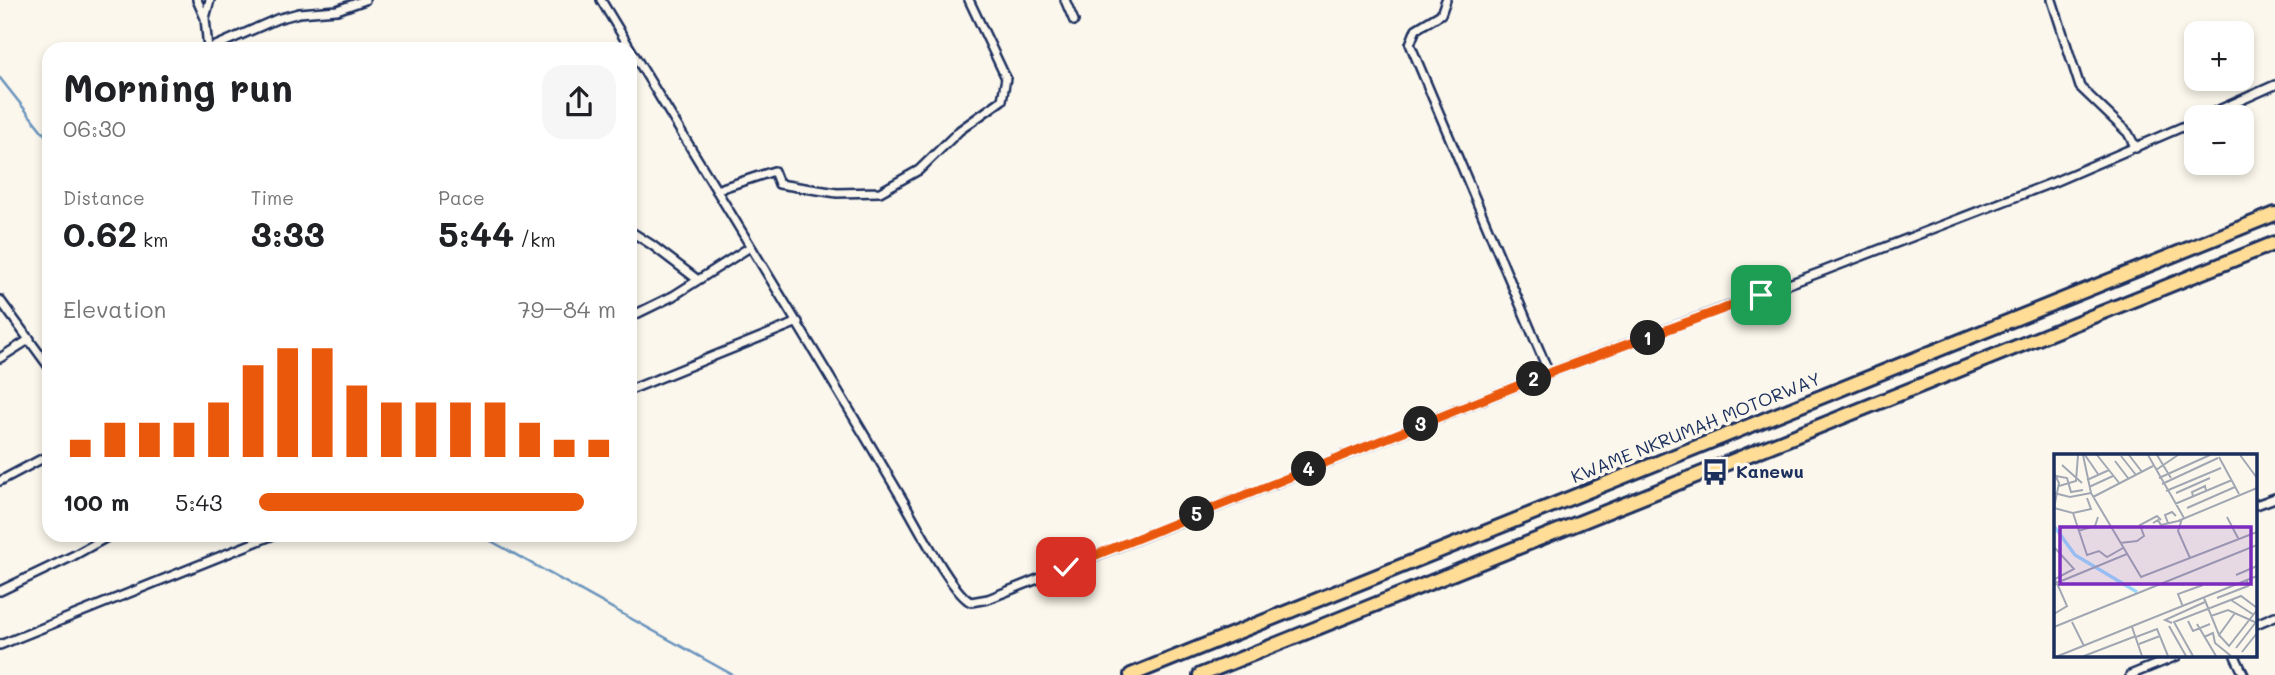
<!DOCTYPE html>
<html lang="en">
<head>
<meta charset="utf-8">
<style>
  :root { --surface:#fff; --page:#f6f6f6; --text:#202124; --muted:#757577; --accent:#ea580c }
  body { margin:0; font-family:Mali,sans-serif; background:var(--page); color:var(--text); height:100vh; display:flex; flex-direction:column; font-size:26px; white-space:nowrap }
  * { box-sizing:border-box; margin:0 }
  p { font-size:23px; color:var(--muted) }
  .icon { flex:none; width:38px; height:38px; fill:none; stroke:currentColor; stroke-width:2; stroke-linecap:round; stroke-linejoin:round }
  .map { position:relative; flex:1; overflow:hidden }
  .sheet { position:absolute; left:42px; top:42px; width:595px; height:500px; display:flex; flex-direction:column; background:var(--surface); border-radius:21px; box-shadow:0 4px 10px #0003 }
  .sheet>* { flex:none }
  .fabs { position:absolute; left:2184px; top:21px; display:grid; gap:14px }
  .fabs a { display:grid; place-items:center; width:70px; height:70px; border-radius:14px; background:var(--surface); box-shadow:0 4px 10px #0003; font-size:35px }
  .pin { position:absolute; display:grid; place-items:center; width:60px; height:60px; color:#fff; margin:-30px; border-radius:14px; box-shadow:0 4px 10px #0006 }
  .km { position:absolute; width:35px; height:35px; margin:-18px; border-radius:50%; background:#222; color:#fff; font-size:19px; line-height:35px; text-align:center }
  .round { display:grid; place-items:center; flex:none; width:74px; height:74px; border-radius:21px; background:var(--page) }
  .overview { display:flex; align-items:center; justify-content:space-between; height:119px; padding:0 21px }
  h1 { font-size:38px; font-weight:700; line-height:52px }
  .stats { display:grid; grid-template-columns:repeat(3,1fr); gap:10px; height:119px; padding:7px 21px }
  .stats div { display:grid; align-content:center }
  .stats b { font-size:35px; font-weight:700 }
  .stats small { font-size:19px; font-weight:400 }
  .stats p { font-size:19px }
  .chart { height:196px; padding:14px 21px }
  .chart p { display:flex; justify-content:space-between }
  .chart svg { width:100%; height:126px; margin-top:7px; stroke:var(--accent); stroke-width:6 }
  ul { padding:0 21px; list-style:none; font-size:23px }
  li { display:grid; grid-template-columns:112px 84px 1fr; align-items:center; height:52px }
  li i { height:18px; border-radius:9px; background:var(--accent) }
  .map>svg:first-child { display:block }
</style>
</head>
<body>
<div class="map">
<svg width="2275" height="675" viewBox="0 0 2275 675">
  <rect width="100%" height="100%" fill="#fbf7ec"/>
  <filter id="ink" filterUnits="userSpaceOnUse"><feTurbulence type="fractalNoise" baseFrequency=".0143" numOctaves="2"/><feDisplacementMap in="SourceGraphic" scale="14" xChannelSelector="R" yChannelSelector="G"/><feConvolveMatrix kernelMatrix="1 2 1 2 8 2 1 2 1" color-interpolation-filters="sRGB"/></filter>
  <g filter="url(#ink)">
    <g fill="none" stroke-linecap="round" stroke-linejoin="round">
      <path stroke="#6993bd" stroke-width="2.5" d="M0,78l49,62
        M482,536l251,139"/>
      <defs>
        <path id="street" d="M197,0l8,18 3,31
          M601,0c100,166 202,330 300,497 13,21 51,97 70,105l17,-3 561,-226 272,-101 233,-90 142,-61
          M1065,0l9,21
          M1446,0l-5,14 -25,15 -6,15 139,329
          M2052,0l28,87 48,46 8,15
          M205,18l5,-18
          M209,49l68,-30 22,-6 38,-3 28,-10
          M2203,117l72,-32
          M716,190l58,-19 5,13 58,9 43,-1 39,-22 41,-40 42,-30 4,-22 -37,-78
          M630,231l22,14 46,35
          M0,300l49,67
          M630,317l43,-21 77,-49
          M0,358l30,-19
          M630,390l168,-68
          M0,481l49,-26
          M2256,505l19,-7
          M0,591l73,-35 36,-20
          M2256,624l19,-8
          M0,645l271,-109
          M2235,656l9,19
          M2130,675l47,-19"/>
        <path id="highway" d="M1131,675l1144,-461
          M1200,675l1075,-432"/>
      </defs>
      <use href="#street" stroke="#1b2f5e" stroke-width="12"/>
      <use href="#highway" stroke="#1b2f5e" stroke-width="18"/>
      <use href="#street" stroke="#fbf7ec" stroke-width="7"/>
      <use href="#highway" stroke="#ffdd96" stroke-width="12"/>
    </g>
  </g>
  <g fill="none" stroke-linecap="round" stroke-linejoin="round" filter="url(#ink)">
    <defs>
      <path id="route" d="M1066,567l483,-194 212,-78"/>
    </defs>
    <use href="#route" stroke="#fff" stroke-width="14"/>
    <use href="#route" stroke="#ea580c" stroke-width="9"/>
  </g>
  <defs>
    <symbol id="bus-bare" viewBox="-9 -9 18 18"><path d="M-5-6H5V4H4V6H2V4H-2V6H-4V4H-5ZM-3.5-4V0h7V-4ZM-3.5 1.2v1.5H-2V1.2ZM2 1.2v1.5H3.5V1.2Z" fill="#1b2f5e" stroke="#fbf7ec" stroke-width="2.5" paint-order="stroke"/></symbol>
  </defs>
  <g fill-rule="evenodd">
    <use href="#bus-bare" x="1696" y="453" width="38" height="38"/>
  </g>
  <g text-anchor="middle" stroke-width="7" stroke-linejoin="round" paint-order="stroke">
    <g font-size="18" fill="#1b2f5e" stroke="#fbf7ec">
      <text transform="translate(1696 428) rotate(-22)" y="6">KWAME NKRUMAH MOTORWAY</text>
    </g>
    <g font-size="18" font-weight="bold" fill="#1b2f5e" stroke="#fbf7ec" text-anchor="start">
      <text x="1736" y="478">Kanewu</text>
    </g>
  </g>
  <g transform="translate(2054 454)">
    <rect width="203" height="203" fill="#fbf7ec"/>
    <path fill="none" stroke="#9dd6fd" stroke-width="3.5" d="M0,72l21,29 62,37"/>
    <path fill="none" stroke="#a1a7b3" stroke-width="2" d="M29,1l8,38 50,84 116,-45M31,1l13,19M43,1l23,29M75,1l13,17M94,1l36,63M103,1l14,23M186,1l17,23M67,2l15,19M165,3l20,37M61,7l13,17M8,11l20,18M102,16l22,-15M0,19l5,10 -5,25M2,22l11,2 4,14 12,-2M105,24l51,-23M33,26l22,-10M108,30l56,-26M5,32l17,-5 2,-26M35,33l24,-11M112,37l55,-23M0,39l16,4 21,-4M122,39l34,-15M139,42l-1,-4 13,-6 1,5M39,43l60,-31M121,50l57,-24M0,54l19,5 14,42 12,-4 8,6 16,-9M133,54l48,-21M19,59l18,-4 -4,-11M173,63l12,23M128,65l-4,12 12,27M99,69l5,-3 3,5 17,-4 79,-33M114,69l-3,-8 7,-3 4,4M24,77l17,-5 3,-9M66,89l17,-2 7,-5 -4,-11 17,-9 4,4M0,93l20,22 -19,10M182,121l21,-9M0,130l73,-30M150,144l15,37 16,-22M163,144l31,-12 -1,-5M177,146l23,15M129,153l-5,-13 25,-9M0,160l13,-8 -11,-25M157,162l17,-6 29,13M134,167l5,10 17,-7M18,168l12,24M118,169l-7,-3 40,-18M143,170l19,32M115,172l17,30M0,173l203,-82M78,173l10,29M165,181l10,11 28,-36M82,183l21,-8 11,27M150,183l9,-4 2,10 16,13M85,190l21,-8M182,194l20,-26M188,198l15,-19M4,202l199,-80M30,202l52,-20M139,202l-19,-34 67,-26 16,12"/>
    <path fill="#7b2cbf" fill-opacity="0.15" stroke="#7b2cbf" stroke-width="3.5" d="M6,73h191v57h-191z"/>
    <rect width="203" height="203" fill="none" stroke="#1b2f5e" stroke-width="3.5"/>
  </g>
</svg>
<div class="fabs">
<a>+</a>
<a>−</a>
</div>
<div class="pin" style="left:1761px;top:295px;background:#1e9e55"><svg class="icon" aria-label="arrive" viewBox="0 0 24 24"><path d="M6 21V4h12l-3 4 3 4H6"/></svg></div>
<div class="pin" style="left:1066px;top:567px;background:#d93025"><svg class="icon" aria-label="check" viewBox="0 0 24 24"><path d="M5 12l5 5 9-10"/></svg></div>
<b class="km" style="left:1648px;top:338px">1</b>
<b class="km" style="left:1534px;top:379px">2</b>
<b class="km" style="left:1421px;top:424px">3</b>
<b class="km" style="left:1309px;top:469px">4</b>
<b class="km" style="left:1197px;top:514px">5</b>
<section class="sheet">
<div class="overview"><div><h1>Morning run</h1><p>06:30</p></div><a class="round"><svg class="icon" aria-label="share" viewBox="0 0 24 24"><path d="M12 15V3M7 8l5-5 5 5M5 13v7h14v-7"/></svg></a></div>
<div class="stats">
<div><p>Distance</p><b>0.62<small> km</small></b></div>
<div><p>Time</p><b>3:33</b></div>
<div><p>Pace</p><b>5:44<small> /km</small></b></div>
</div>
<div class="chart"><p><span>Elevation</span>79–84 m</p>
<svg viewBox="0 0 160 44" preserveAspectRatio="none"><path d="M5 44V38M15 44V32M25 44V32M35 44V32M45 44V25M55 44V12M65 44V6M75 44V6M85 44V19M95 44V25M105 44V25M115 44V25M125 44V25M135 44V32M145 44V38M155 44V38"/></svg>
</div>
<ul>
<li><b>100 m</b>5:43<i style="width:91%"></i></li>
</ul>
</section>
</div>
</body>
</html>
